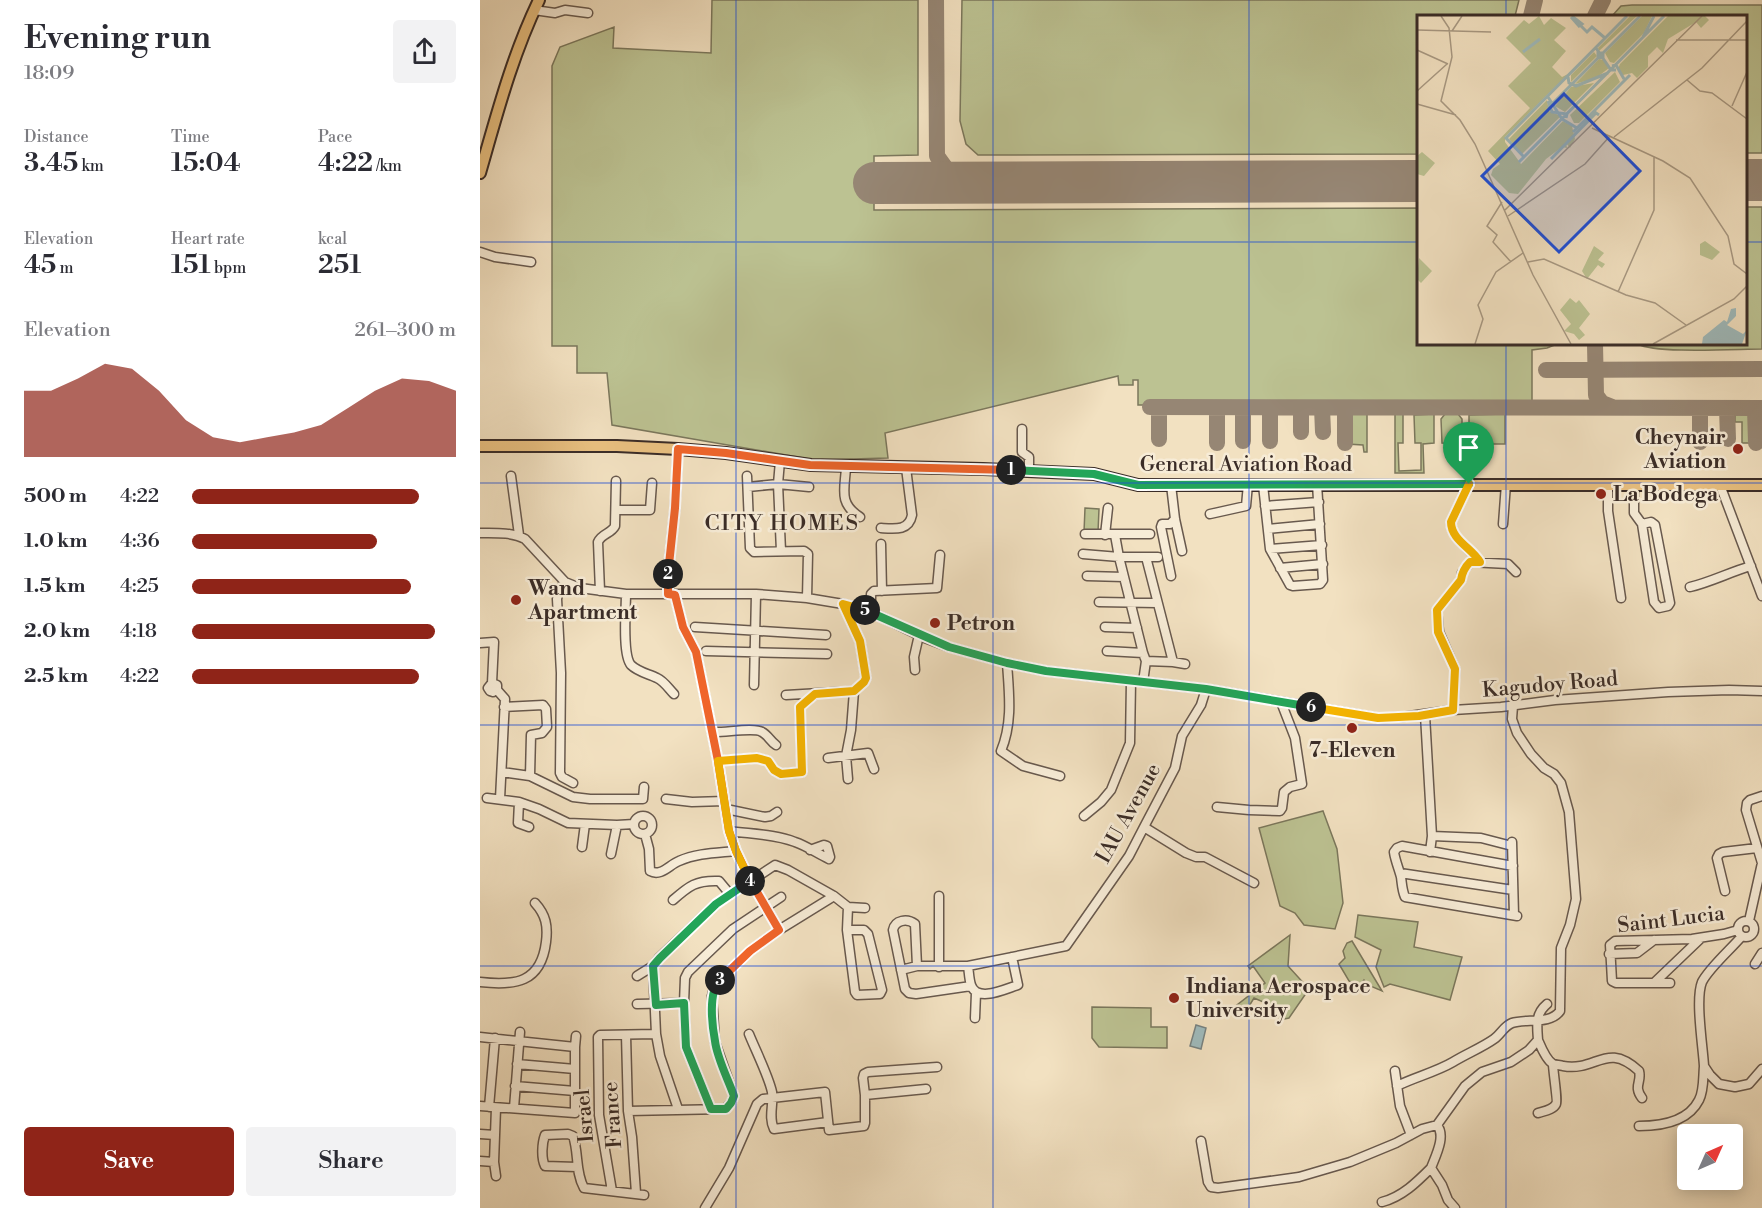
<!DOCTYPE html>
<html lang="en">
<head>
<meta charset="utf-8">
<style>
  :root { --surface:#fff; --page:#f2f2f3; --text:#2b2b33; --muted:#7c7c81; --accent:#8f2418 }
  body { margin:0; font-family:"Libre Bodoni",serif; background:var(--page); color:var(--text); height:100vh; display:flex; flex-direction:column; font-size:22px; white-space:nowrap }
  * { box-sizing:border-box; margin:0 }
  p { font-size:20px; color:var(--muted) }
  .icon { flex:none; width:33px; height:33px; fill:none; stroke:currentColor; stroke-width:2; stroke-linecap:round; stroke-linejoin:round }
  .map { position:relative; flex:1; overflow:hidden }
  .side { display:flex; flex-direction:column; background:var(--surface); width:480px }
  .side>* { flex:none }
  .needle { width:39px; rotate:45deg }
  .tools { position:absolute; left:1197px; top:1124px; display:grid; gap:12px }
  .tools a { display:grid; place-items:center; width:66px; height:66px; border-radius:6px; background:var(--surface); box-shadow:0 3px 15px #0003; font-size:30px }
  .pin { position:absolute; display:grid; place-items:center; width:51px; height:51px; color:#fff; margin:-62px -26px; border-radius:50% 50% 50% 0; rotate:-45deg; box-shadow:0 0 6px #0007 }
  .pin .icon { rotate:45deg }
  .km { position:absolute; width:30px; height:30px; margin:-15px; border-radius:50%; background:#222; color:#fff; font-size:16px; line-height:30px; text-align:center }
  .round { display:grid; place-items:center; flex:none; width:63px; height:63px; border-radius:6px; background:var(--page) }
  .headline { display:flex; align-items:center; justify-content:space-between; height:102px; padding:0 24px }
  h1 { font-size:33px; font-weight:600; line-height:45px }
  .figures { display:grid; grid-template-columns:repeat(3,1fr); gap:9px; height:102px; padding:6px 24px }
  .figures div { display:grid; align-content:center }
  .figures b { font-size:26px; font-weight:600 }
  .figures small { font-size:16px; font-weight:400 }
  .figures p { font-size:16px }
  .chart { height:168px; padding:12px 24px }
  .chart p { display:flex; justify-content:space-between }
  .chart svg { width:100%; height:108px; margin-top:6px; fill:var(--accent); opacity:.7 }
  .primary-button { display:flex; gap:12px; margin-top:auto; padding:12px 24px }
  .primary-button a { flex:1; height:69px; border-radius:6px; background:var(--accent); color:#fff; font-size:24px; font-weight:600; line-height:69px; text-align:center }
  .primary-button a+a { background:var(--page); color:var(--text) }
  ul { padding:0 24px; list-style:none; font-size:20px }
  li { display:grid; grid-template-columns:96px 72px 1fr; align-items:center; height:45px }
  li i { height:15px; border-radius:8px; background:var(--accent) }
  main { display:flex; flex:1; min-height:0 }
  .map>svg:first-child { display:block }
</style>
</head>
<body>
<main>
<section class="side">
<div class="headline"><div><h1>Evening run</h1><p>18:09</p></div><a class="round"><svg class="icon" aria-label="share" viewBox="0 0 24 24"><path d="M12 15V3M7 8l5-5 5 5M5 13v7h14v-7"/></svg></a></div>
<div class="figures">
<div><p>Distance</p><b>3.45<small> km</small></b></div>
<div><p>Time</p><b>15:04</b></div>
<div><p>Pace</p><b>4:22<small> /km</small></b></div>
</div>
<div class="figures">
<div><p>Elevation</p><b>45<small> m</small></b></div>
<div><p>Heart rate</p><b>151<small> bpm</small></b></div>
<div><p>kcal</p><b>251</b></div>
</div>
<div class="chart"><p><span>Elevation</span>261–300 m</p>
<svg viewBox="0 0 160 44" preserveAspectRatio="none"><path d="M0 44V17L10 17L20 12L30 6L40 8L50 17L60 29L70 36L80 38L90 36L100 34L110 31L120 24L130 17L140 12L150 13L160 17V44z"/></svg>
</div>
<ul>
<li><b>500 m</b>4:22<i style="width:86%"></i></li>
<li><b>1.0 km</b>4:36<i style="width:70%"></i></li>
<li><b>1.5 km</b>4:25<i style="width:83%"></i></li>
<li><b>2.0 km</b>4:18<i style="width:92%"></i></li>
<li><b>2.5 km</b>4:22<i style="width:86%"></i></li>
</ul>
<div class="primary-button"><a>Save</a><a>Share</a></div>
</section>
<div class="map">
<svg width="1282" height="1208" viewBox="0 0 1282 1208">
  <rect width="100%" height="100%" fill="#f2e1c1"/>
  <filter id="stains"><feTurbulence type="fractalNoise" baseFrequency=".00333" numOctaves="4"/><feColorMatrix values="0 0 0 0 .2 0 0 0 0 .09 0 0 0 0 .02 0 0 0 .5 -.17"/></filter>
  <radialGradient id="worn" r=".72"><stop offset=".6" stop-color="#630" stop-opacity="0"/><stop offset="1" stop-color="#630" stop-opacity=".3"/></radialGradient>
  <path fill="#bcc292" stroke="#7b775c" stroke-width="1.5" d="M232,0h206v155l-44,1v54l544,-2 1,136h138l-10,4 -15,2v55h-394v-25h-5v5h-14l-1,-9 -233,57 3,25 -73,2 -203,-35 -5,-52h-30v-27h-25v-280l8,-19 54,-20 -1,21 98,5z
    M482,0h557l-4,16h-96l-1,138 -440,1 -12,-11 -6,-23z
    M1152,5h130v148h-16v-137h-134l9,-10z
    M1266,207h16v142c-25,0 -107,5 -124,-5h108z
    M1255,413h17v30h-10v-21h-7z
    M867,414h20v38h-3l-1,-7 -16,-1z
    M915,414h8v29h-5l1,28 22,-1v-27h-6l-1,-28 20,-1v29l-11,1 1,29h-29z
    M965,414h13l4,5v25l-20,-1 -1,-24z
    M1025,414v30h-36v-29z
    M605,508l14,1 -1,23h-14z
    M843,811l14,38 6,54 -8,26 -31,-4 -9,-12 -15,-7 -21,-78z
    M878,915l60,7 -4,25 48,10 -12,43 -60,-16 -6,3 -8,-20 5,-17 -26,-13z
    M810,935l-2,31 21,23 -20,29 -10,2 3,-10 -28,-12 -6,10 -11,-3 28,-22 -12,-17 -3,3 -2,-3z
    M872,941l30,50 -14,-6 -4,-5 -4,6 -11,-5 -10,-17 6,-6 -2,-7 4,-8z
    M612,1007l59,1v19h16v21l-68,-1 -7,-9z"/>
  <path fill="#9fbbbd" stroke="#778281" stroke-width="1.5" d="M716,1025l10,3 -5,21 -11,-3z"/>
  <g fill="none" stroke-linecap="round" stroke-linejoin="round">
    <path stroke="#968674" stroke-width="16" d="M456,0l1,156 13,18 12,8
      M1051,16l4,-16
      M1115,16l8,-16
      M1115,344l1,51 6,8 10,4
      M1066,370l216,-1
      M670,407l612,1
      M842,408l1,24
      M1247,408l1,31
      M1275,408l1,35
      M821,432v-24
      M679,439v-31
      M763,441v-33
      M790,441v-33
      M1220,442v-33
      M737,443v-35
      M865,443v-35"/>
    <path stroke="#968674" stroke-width="42" d="M1266,180h16
      M394,183l545,-2"/>
    <defs>
      <path id="minor" d="M54,10l21,3 10,-3 23,3
        M0,252l15,5 36,5
        M542,429v23l7,5v14
        M300,461l-2,23 3,67
        M366,467c-1,22 -8,36 14,50
        M31,476l8,59
        M267,476l3,72 4,4 50,-1 4,3 -1,44
        M989,484l-18,38c0,18 21,27 29,40
        M1128,484v27l13,87
        M1154,484v29l8,11
        M691,485l4,34 7,32
        M783,485l7,64 20,36 3,1 27,-2 3,-4 -6,-96
        M1240,485l42,111
        M268,487l30,-3 31,3
        M785,506l54,-4
        M136,510h34l2,-27
        M730,514l36,-8 2,-22
        M1171,522l4,3 15,78 -2,3 -9,2 -5,-6 -12,-78z
        M1023,524l3,-40
        M401,528c14,1 28,3 31,-13l-6,-47
        M788,529l52,-5
        M0,533c15,0 32,-1 45,6l40,43 15,6 46,6h130l51,4 36,6 28,8 54,26 24,9 58,16 39,8 160,18 172,29 24,-1 51,-7 48,-3 54,-7 113,-8 61,-2 33,1
        M605,534h65
        M625,535l3,-27
        M635,535l4,22 24,96 3,8 -3,21
        M401,544l1,47
        M790,549l52,-4
        M603,554l36,3h39
        M666,557l27,105
        M800,568l43,-4
        M607,576l37,1
        M691,576l-10,-49 1,-3h8l5,-5
        M85,582l-6,8 -2,9 4,74 -1,100 2,4 11,6
        M1210,587c21,-5 40,-15 61,-21
        M120,591l-2,-49c4,-9 13,-8 17,-16l1,-45
        M146,594c0,14 -4,61 5,71 7,7 18,9 26,13 7,3 12,11 17,16
        M188,594l1,-32 6,-54 3,-59
        M195,595l8,32 13,25 22,109 11,70 7,20 14,29 29,50
        M619,602l58,1
        M391,612v-18l3,-3 63,-3 3,-33
        M215,627l131,8
        M625,627l32,1
        M0,643l14,-1 -2,41 -4,5 2,3 3,1 4,-4v-3l-5,-2
        M226,651l121,3
        M627,651l36,2
        M666,661l27,1 12,2
        M527,663c2,30 6,59 -6,88l22,15 37,10
        M435,670l-1,-13 5,-22
        M274,685l2,-91
        M17,690l8,9 -5,100
        M306,695l68,-4 10,-9 2,-4 -6,-37 -17,-37
        M24,707l39,-2 3,4 1,18 -5,6 -11,2 -1,41
        M973,710l2,-41 -16,-37 -2,-22 24,-30 1,-7 8,-11 38,2 8,8
        M945,715l7,121 -2,16
        M232,732c12,1 42,-5 50,0 6,3 8,9 14,13
        M348,758l40,-5 6,16
        M238,761l39,-3 11,3 6,9 7,4 21,-2 -2,-65 15,-13
        M22,772l28,4 43,21 17,2h53l1,-12
        M368,779l-2,-23 5,-26 3,-39
        M7,798l32,4 20,7 29,14 49,2
        M186,799l26,3 33,-1
        M39,802l-1,21 11,4
        M737,807l32,3 31,1 2,-3 2,-16 6,-5 12,-3 -7,-46 -14,-36
        M246,809l39,8 6,-1 6,-4
        M604,816l17,-14 10,-12 19,-47 1,-62
        M154 825a9 9 0 1 1 18 0a9 9 0 1 1-18 0Z
        M664,827l42,26 10,4h9l49,26
        M249,831c21,3 46,3 66,11 12,4 23,12 34,17l1,-2 -3,-11 -3,-1 -14,5
        M165,834l4,15 1,22c11,6 19,-6 29,-10 18,-8 37,-8 57,-10
        M952,836l49,2 31,8
        M1032,842l2,73
        M102,847l3,-23
        M131,854l6,-29 17,-1
        M1282,863l-16,-53 1,-7 3,-3 12,-4
        M1033,866l-111,-20 -5,2 -3,4c1,8 5,17 7,25 1,7 1,13 4,20l112,19
        M920,873l113,17
        M1245,891l-8,-33 2,-4 4,-2 34,-4
        M459,896v71
        M193,900c16,-14 23,-20 46,-19l10,12
        M1258 929a8 8 0 1 1 16 0a8 8 0 1 1-16 0Z
        M1269,921l13,-58
        M367,930h17l4,4 14,56 -2,4 -23,1 -2,-3 -8,-62 1,-23
        M1262,936c-11,13 -33,32 -40,46 -7,17 1,65 2,84l6,9 9,9 16,3 14,-3 13,-15
        M1129,954l28,-1 17,-13
        M1275,964l7,-11
        M173,966l3,68 4,22 18,53
        M437,966l-2,-42c-8,-6 -20,-4 -22,6l12,59 4,4 7,1 55,-8
        M488,966c1,6 1,13 3,19 6,18 34,4 47,0l-6,-28
        M421,970l16,-4h51l98,-20 63,-90 15,-29 31,-59 7,-32 19,-31 5,-16
        M157,976l16,-10 6,-8 57,-54 59,-39 13,5 46,26 14,11 17,1
        M0,982c35,4 61,1 66,-40 2,-16 0,-27 -11,-39
        M1175,982l46,-44
        M1190,983h-54l-4,-2 -2,-36 5,-4 77,-2 32,-5 14,-4
        M157,1004l47,-1
        M495,1018l1,-25
        M269,1034c6,15 20,43 23,58 2,12 -4,25 2,37l54,-7
        M146,1035l2,76 4,26 4,56
        M0,1037l95,10
        M1058,1040c3,7 8,20 15,24 3,1 7,1 10,2 34,6 43,-25 76,5 3,11 -6,15 3,27
        M37,1064l58,5
        M915,1071l5,35 11,29
        M35,1086l60,5
        M917,1086c18,-9 39,-14 56,-24 13,-8 30,-15 41,-23 7,-5 10,-13 18,-16 14,-5 38,2 48,-12l1,-63 9,-23 6,-26 -7,-87 -8,-29 -7,-9 -10,-6 -13,-14 -14,-21 -5,-14 1,-13
        M385,1095l-2,-17 1,-4 4,-2 69,-5
        M0,1106l95,7v-66l1,-11
        M9,1107l6,-69
        M16,1108l-2,54 2,14
        M34,1108l6,-76
        M231,1109l-25,-62 -2,-44 1,-25 3,-6 45,-43 48,-32
        M148,1111l97,-2 6,-6 3,-7 -19,-54 -3,-46 3,-11 35,-34 29,-21 55,-34
        M1058,1113c6,-2 15,-3 18,-9 2,-3 -3,-33 -3,-40
        M957,1125c9,11 -1,30 -6,43l11,17 6,15 7,8
        M1159,1126c21,0 49,-4 60,-26 5,-9 4,-23 5,-34
        M0,1134l15,1
        M721,1141l7,41 3,5 7,1 81,-11 51,-15 46,-19 26,-14 15,-4 28,-39 17,-14 29,-10 18,-12 9,-10c-1,-15 -3,-26 9,-36
        M0,1161l14,1
        M97,1167l-32,-1c-4,-8 -3,-23 0,-31l23,-1 5,2c6,17 2,36 11,52l60,7
        M132,1191l-13,-76 -1,-78 2,-2 56,-1
        M902,1202c20,-5 35,-20 49,-34
        M225,1208l24,-40 28,-64 6,-5 62,-7 4,38 35,-4 1,-3v-28l61,-6"/>
      <path id="major" d="M0,173c17,-59 32,-117 59,-173
        M0,446h137l61,3 48,4 85,12 172,4 111,5 44,11h624"/>
    </defs>
    <use href="#minor" stroke="#68594e" stroke-width="11"/>
    <use href="#major" stroke="#3a2c27" stroke-width="14"/>
    <use href="#minor" stroke="#f7ecd7" stroke-width="8"/>
    <use href="#major" stroke="#e9c080" stroke-width="10"/>
  </g>
  <g fill="none" stroke-linecap="round" stroke-linejoin="round">
    <defs>
      <path id="split-1" d="M531,470l83,4 44,11 331,-1"/>
      <path id="split-2" d="M188,574l7,-66 3,-59 48,4 84,12 201,5"/>
      <path id="split-3" d="M188,574v20l7,1 8,32 13,25 22,109 11,70 7,20 14,29 29,50 -29,21 -30,29"/>
      <path id="split-4" d="M240,980c-12,12 -8,45 -5,61 2,17 13,38 19,55l-3,7 -5,6h-15l-25,-62 -2,-44 -28,2 -3,-39 7,-8 56,-54 34,-23"/>
      <path id="split-5" d="M270,881l-14,-30 -7,-20 -11,-70 39,-3 11,3 6,9 7,4 21,-2 -2,-65 15,-13 39,-3 10,-9 2,-4 -6,-37 -17,-37 22,6"/>
      <path id="split-6" d="M385,610l84,37 58,16 39,8 160,18 105,18"/>
      <path id="split-7" d="M831,707l67,11 41,-2 34,-6 2,-41 -17,-37 -1,-22 24,-30c1,-7 4,-13 9,-18h10c-8,-14 -29,-22 -29,-40l18,-38"/>
    </defs>
    <use href="#split-1" stroke="#fff" stroke-width="12"/>
    <use href="#split-2" stroke="#fff" stroke-width="12"/>
    <use href="#split-3" stroke="#fff" stroke-width="12"/>
    <use href="#split-4" stroke="#fff" stroke-width="12"/>
    <use href="#split-5" stroke="#fff" stroke-width="12"/>
    <use href="#split-6" stroke="#fff" stroke-width="12"/>
    <use href="#split-7" stroke="#fff" stroke-width="12"/>
    <use href="#split-1" stroke="#22a559" stroke-width="8"/>
    <use href="#split-2" stroke="#f0652b" stroke-width="8"/>
    <use href="#split-3" stroke="#f0652b" stroke-width="8"/>
    <use href="#split-4" stroke="#22a559" stroke-width="8"/>
    <use href="#split-5" stroke="#f5b400" stroke-width="8"/>
    <use href="#split-6" stroke="#22a559" stroke-width="8"/>
    <use href="#split-7" stroke="#f5b400" stroke-width="8"/>
  </g>
  <path fill="none" stroke="#1d4ed8" stroke-width="1.5" stroke-opacity="0.55" d="M256,0v1208M513,0v1208M769,0v1208M1026,0v16M0,242h939M1266,242h16M1026,344v864M0,483h1282M0,725h1282M0,966h1282"/>
  <g fill="#8f2418" stroke="#f7ecd7" stroke-width="2">
    <circle cx="1258" cy="449" r="6"/>
    <circle cx="1121" cy="494" r="6"/>
    <circle cx="36" cy="600" r="6"/>
    <circle cx="455" cy="623" r="6"/>
    <circle cx="872" cy="728" r="6"/>
    <circle cx="694" cy="998" r="6"/>
  </g>
  <g text-anchor="middle" stroke-width="5" stroke-linejoin="round" paint-order="stroke">
    <g font-size="21" font-weight="bold" fill="#3a2c27" stroke="#f7ecd7" text-anchor="start">
      <text x="1246" y="444" text-anchor="end">Cheynair<tspan x="1246" dy="24">Aviation</tspan></text>
      <text x="1133" y="501">La Bodega</text>
      <text x="48" y="595">Wand<tspan x="48" dy="24">Apartment</tspan></text>
      <text x="467" y="630">Petron</text>
      <text x="872" y="757" text-anchor="middle">7-Eleven</text>
      <text x="706" y="993">Indiana Aerospace<tspan x="706" dy="24">University</tspan></text>
    </g>
    <g font-size="21" fill="#3a2c27" stroke="#f7ecd7">
      <text x="766" y="471">General Aviation Road</text>
      <text transform="translate(1070 684) rotate(-5)" y="7">Kagudoy Road</text>
      <text transform="translate(648 813) rotate(-61)" y="7">IAU Avenue</text>
      <text transform="translate(1191 919) rotate(-7)" y="7">Saint Lucia</text>
      <text transform="translate(132 1115) rotate(-94)" y="7">France</text>
      <text transform="translate(104 1116) rotate(-95)" y="7">Israel</text>
    </g>
    <g font-size="22" letter-spacing="1.5" fill="#3a2c27" stroke="#f7ecd7">
      <text x="302" y="530">CITY HOMES</text>
    </g>
  </g>
  <g transform="translate(937 15)">
    <rect width="330" height="330" fill="#f2e1c1"/>
    <path d="M122,1l5,9 7,-7 15,10 -12,12 12,11 -14,16 10,10 6,-3 -63,63v5l16,22 42,-43 9,5 3,13 -5,9 -4,-5 1,5 -5,-1 -16,12 -28,35 -9,-1 -18,-18 2,-6 7,-5 -12,-13 42,-43 -22,-22 23,-23 -25,-25 18,-18 5,4zM213,1h7l-38,35 -1,-3zM225,1h10l-8,17 -30,30 -4,-1 -5,-9zM251,1h37l4,4 -8,8 -5,-6 -28,17 -5,14 -6,-6 -9,9v11l-11,11 -5,-5 -9,2 -5,-6 2,-5zM177,37l3,4 -26,26v-7zM182,44l5,1 5,8 -13,10 -21,6zM198,57l5,10 -41,41h-5l-4,-8zM177,68l-29,29 -10,-6 16,-19zM130,85l2,11 12,5 -39,38 -13,-15zM5,137l13,11 -11,13 -7,-2v-18zM288,226l15,11 -8,8 -12,-5v-11zM177,231l10,7 -6,7 7,4 -3,4 -4,-3 -11,14 -5,-8zM2,243l13,13 -11,12 -4,-4zM153,283l6,5 3,-3 11,14 -11,14 6,7 -6,5 -5,-6 -10,-3 7,-7 -11,-14z" fill="#bcc292"/>
    <path d="M319,293v8l-9,9 16,9 4,-4 -5,14h-40l1,-7 21,-17 3,2 4,-13z" fill="#9fbbbd"/>
    <path fill="none" stroke="#9fbbbd" stroke-width="3" d="M156,2l9,7 -3,2 -7,-8zM156,3l14,14 5,-5 13,11M226,22l11,-21M179,33l15,22h5M106,37l17,-13M181,38h5v4l-5,1zM195,51l4,-1 8,14M151,62l1,6 7,3 32,-13M131,82l14,22 15,9M131,86l4,11 15,2 -1,4M131,93l92,-92M156,117l57,-57M107,142l-18,-19 121,-122M134,144l45,-46 3,2M102,147l145,-146"/>
    <path fill="none" stroke="#a89983" stroke-width="1.5" d="M24,1l8,12 3,29 -11,44 19,19 15,24 58,131 38,69M0,15l74,2M35,16l10,-15M259,25h71M0,35l31,14M270,65l13,11 12,2 35,26M0,76l30,-27M0,89l39,11M315,91l15,-34M175,113l71,33 27,17 38,58 6,28 13,10M197,122l88,-69 45,-47M85,187l-15,24 10,9 -4,7 18,20M88,195l197,-194M91,201l77,-52 25,-28M111,247l16,-3 82,36 29,8 31,22M201,277l36,-82v-54M58,329l8,-25 -5,-14 18,-33 27,-19M236,329l81,-45 13,-13"/>
    <path fill="#1d4ed8" fill-opacity="0.15" stroke="#1d4ed8" stroke-width="3" d="M147,79l76,77 -81,81 -77,-76z"/>
    <rect width="330" height="330" fill="none" stroke="#3a2c27" stroke-width="3"/>
  </g>
  <rect width="100%" height="100%" filter="url(#stains)"/>
  <rect width="100%" height="100%" fill="url(#worn)"/>
</svg>
<div class="tools">
<a><svg class="needle" viewBox="-14 -14 28 28"><path d="M0-13l5 13h-10z" fill="#e53935"/><path d="M0 13l5-13h-10z" fill="#7c7c81"/></svg></a>
</div>
<div class="pin" style="left:989px;top:484px;background:#1e9e55"><svg class="icon" aria-label="arrive" viewBox="0 0 24 24"><path d="M6 21V4h12l-3 4 3 4H6"/></svg></div>
<b class="km" style="left:531px;top:470px">1</b>
<b class="km" style="left:188px;top:574px">2</b>
<b class="km" style="left:240px;top:980px">3</b>
<b class="km" style="left:270px;top:881px">4</b>
<b class="km" style="left:385px;top:610px">5</b>
<b class="km" style="left:831px;top:707px">6</b>
</div>
</main>
</body>
</html>
